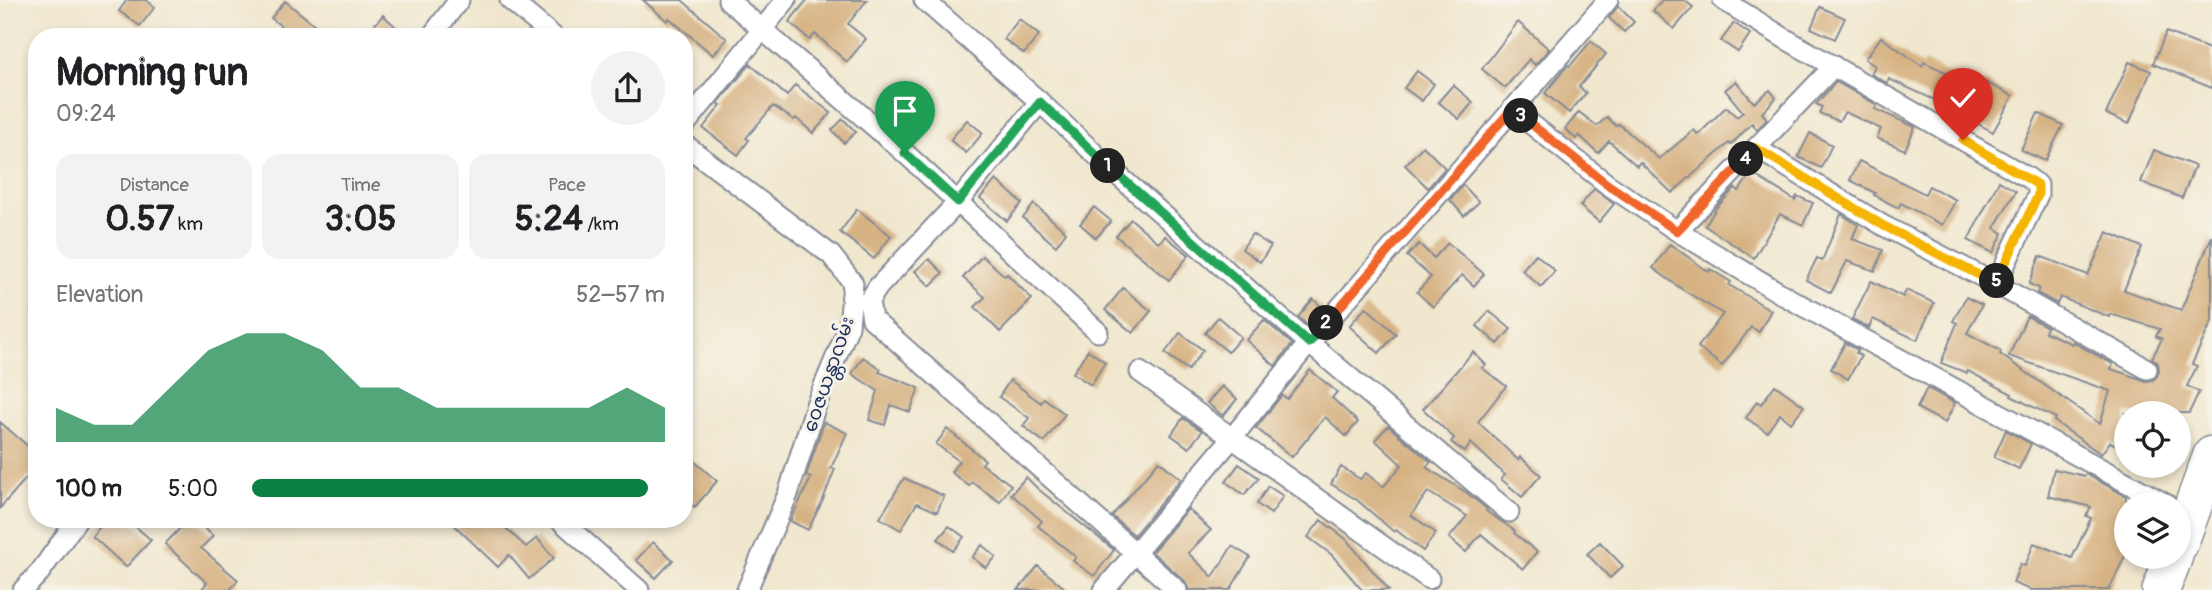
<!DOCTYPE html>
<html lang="en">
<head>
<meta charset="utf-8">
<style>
  :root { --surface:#fff; --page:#f2f2f2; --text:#202124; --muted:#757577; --accent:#0b8043 }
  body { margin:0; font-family:Pangolin,"Noto Sans Myanmar",sans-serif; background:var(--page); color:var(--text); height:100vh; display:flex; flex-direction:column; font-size:26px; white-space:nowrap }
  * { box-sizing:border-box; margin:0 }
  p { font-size:23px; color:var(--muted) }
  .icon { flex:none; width:38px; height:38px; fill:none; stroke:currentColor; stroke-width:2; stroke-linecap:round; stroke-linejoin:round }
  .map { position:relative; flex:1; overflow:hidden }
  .drawer { position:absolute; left:28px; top:28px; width:665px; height:500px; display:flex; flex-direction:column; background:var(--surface); border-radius:28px; box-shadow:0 4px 10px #0003 }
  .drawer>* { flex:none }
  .fabs { position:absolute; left:2114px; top:401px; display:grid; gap:14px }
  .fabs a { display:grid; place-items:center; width:77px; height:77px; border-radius:50%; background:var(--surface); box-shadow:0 4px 10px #0003; font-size:35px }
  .pin { position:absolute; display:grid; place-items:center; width:60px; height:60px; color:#fff; margin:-72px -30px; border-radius:50% 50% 50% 0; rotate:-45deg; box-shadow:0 0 7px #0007 }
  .pin .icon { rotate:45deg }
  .km { position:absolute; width:35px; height:35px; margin:-18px; border-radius:50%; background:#222; color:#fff; font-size:19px; line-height:35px; text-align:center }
  .round { display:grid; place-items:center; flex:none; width:74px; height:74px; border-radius:37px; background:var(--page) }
  .head { display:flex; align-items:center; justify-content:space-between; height:119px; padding:0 28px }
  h1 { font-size:38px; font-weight:700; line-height:52px }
  .stats { display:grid; grid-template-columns:repeat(3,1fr); gap:10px; height:119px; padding:7px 28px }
  .stats div { display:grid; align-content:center; border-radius:18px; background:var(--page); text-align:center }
  .stats b { font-size:35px; font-weight:700 }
  .stats small { font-size:19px; font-weight:400 }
  .stats p { font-size:19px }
  .chart { height:196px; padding:14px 28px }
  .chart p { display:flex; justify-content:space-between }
  .chart svg { width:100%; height:126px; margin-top:7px; fill:var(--accent); opacity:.7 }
  ul { padding:0 28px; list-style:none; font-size:23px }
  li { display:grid; grid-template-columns:112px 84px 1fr; align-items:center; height:52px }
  li i { height:18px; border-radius:9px; background:var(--accent) }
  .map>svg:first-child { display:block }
</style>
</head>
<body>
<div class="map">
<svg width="2212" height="590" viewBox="0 0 2212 590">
  <rect width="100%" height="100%" fill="#f7f3e8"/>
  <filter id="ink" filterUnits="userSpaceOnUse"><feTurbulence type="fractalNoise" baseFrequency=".0143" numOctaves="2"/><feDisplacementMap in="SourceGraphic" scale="14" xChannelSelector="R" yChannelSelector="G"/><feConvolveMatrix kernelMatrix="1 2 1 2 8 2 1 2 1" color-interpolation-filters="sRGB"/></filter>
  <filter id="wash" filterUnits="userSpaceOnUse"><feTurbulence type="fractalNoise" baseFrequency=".00686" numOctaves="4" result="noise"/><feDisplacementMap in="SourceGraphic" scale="28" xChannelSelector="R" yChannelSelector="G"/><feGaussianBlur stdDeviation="1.57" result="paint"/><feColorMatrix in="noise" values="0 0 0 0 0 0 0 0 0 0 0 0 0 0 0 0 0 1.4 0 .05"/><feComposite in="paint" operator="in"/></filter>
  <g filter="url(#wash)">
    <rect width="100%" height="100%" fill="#f0e7ce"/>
    <g id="blocks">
      <path fill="#d7b384" d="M127,0h19l9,7 -15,19 -21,-15z
        M643,0h39l45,39 -14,16 -44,-37 -2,3z
        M807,0h60l-19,24 18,15 -19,23 -32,-28 -5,6 -21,-18z
        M1662,0h22l9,7 -19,22 -21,-18z
        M285,1l30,24 -3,2 9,10h-26l-24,-19z
        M1618,6l16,16 -10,10 -15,-14z
        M1820,7l25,11 -10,21 -24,-11z
        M383,15l24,22h-43z
        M1019,19l20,16 -15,19 -20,-15z
        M1518,22l31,27 -14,16 -6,-6 -24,29 -23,-19z
        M1734,23l16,11 -12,18 -17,-11z
        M2166,32l46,18v38l-59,-24z
        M1881,37l41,29 2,-4 28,13 -13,27 -50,-23 -2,4 -16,-9 4,-8 -10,-7z
        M1591,41l15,13 -27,33 7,6 -17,20 -24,-20 23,-28 2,1z
        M2129,62l22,9 -22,53 -23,-10z
        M750,64l37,32 8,-11 36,28 -18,20 -17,-15 -2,2 -21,-14 -27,32 3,2 -11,15 -35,-27 18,-23 -3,-2z
        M1417,71l17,13 -12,17 -18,-13z
        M1736,81l18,22 16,-13 6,8 -14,15 5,6 -10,11 -5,-7 -21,22 -2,-2 -57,50 -32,-31 -3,4 -28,-25 -11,12 -19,-18 -3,4 -11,-10 14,-17 18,14 10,-9 9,9 3,-2 40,35 35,-29 4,5 28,-28 11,10 6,-5 -18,-22z
        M1836,82l41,23 -2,4 40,18 -10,23 -28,-12 4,-9 -36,-17 -6,9 -20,-8 3,-6 -6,-3z
        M1985,82l28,14 -20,36 -27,-15z
        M1453,85l20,17 -14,17 -21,-17z
        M2038,113l25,12 -18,36 -24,-11z
        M843,119l13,13 -12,11 -12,-13z
        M967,120l16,13 -17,20 -16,-13z
        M1810,133l22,12 -11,23 -23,-11z
        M1423,146l22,22 -17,20 -23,-23z
        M2154,150l41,16 -13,32 -41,-16z
        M1859,161l66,33 4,-8 27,14 -14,25 -41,-22 -3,5 -24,-13 1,-2 -25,-13z
        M1751,173l44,27 2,-4 16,7 -10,22 -23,-11 -26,44 -49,-32 12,-19 18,-19 4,3z
        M996,180l26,23 -15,18 -27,-23z
        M1999,181l17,10 -22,37 9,5 -10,20 -25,-13z
        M1463,185l16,17 -15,14 -14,-16z
        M1594,189l20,15 -15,18 -19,-16z
        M1034,204l32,28 -10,14 -33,-28z
        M1094,207l17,14 -15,17 -16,-14z
        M857,209l34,27 -17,23 -34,-27z
        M1841,214l17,11 -6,14 31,11 -8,21 -28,-10 -16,32 -25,-13 11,-22 5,3z
        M1131,219l28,24 6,-7 24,19 -20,25 -53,-44z
        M2107,232l35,15 -18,43 57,20 31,-74v85l-20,43 5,2 -10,20 12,6 -10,21h-63v37l-16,-8 -9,12 -47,-33 2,-3 -45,-22 1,-2 -44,-23 -1,2 -26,-10 16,-40 -4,-2 13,-24 16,8 -15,28 34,18 -1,3 100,70 10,-33 -101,-35 18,-40 20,11 -2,5 27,12 1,-2 40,22 -2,5 35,12 7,-1 4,-4 2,-6 -1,-7 -6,-5 10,-19 -6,-3 4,-7 -50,-15 -1,3 -49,-20 -3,7 -20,-11 2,-5 -10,-4 11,-28 48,19z
        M1252,234l19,12 -11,16 -18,-13z
        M1448,243l36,31 -10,12 -12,-11 -29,32 -16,-15 14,-15 -24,-21 12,-12 15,14z
        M1670,244l39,28 1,-3 21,13 -2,3 42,25 -12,22 -8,-5 -29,39 -24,-19 25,-33 -40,-24 -30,-22z
        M1536,254l19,17 -14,16 -19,-17z
        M982,256l23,20 2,-2 25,25 -32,33 -25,-25 10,-10 -22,-19z
        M929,259l14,14 -13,13 -15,-15z
        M1871,281l32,16 3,-7 28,13 -17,37 -44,-21 -4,9 -17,-9z
        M1123,288l28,23 -18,22 -28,-23z
        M1313,299l10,9 -15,18 -10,-9z
        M1366,307l30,27 -17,19 -30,-27z
        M1489,311l22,18 -13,15 -21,-18z
        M1218,317l23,20 -13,15 -23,-19z
        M1264,320l28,24 -17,22 -29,-26z
        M1180,333l23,17 -15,20 -23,-17z
        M1845,343l13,7 -2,3 5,3 -13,23 -17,-10z
        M1088,350l17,12 -14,23 -18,-12z
        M1473,352l13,13 -4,3 24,18 -28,36 40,38 2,-3 21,18 -19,22 -21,-18 4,-4 -34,-32 -6,9 -14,-10 3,-4 -31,-29z
        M863,357l18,12 -2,3 40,16 -9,24 -19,-7 -6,20 -16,-5 9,-29 -26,-17z
        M1310,370l27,22 -5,6 26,24 -12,14 -21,-19 -33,40 -36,-29 26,-33 5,4z
        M1010,380l31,23 3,-5 21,16 -21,28 -21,-16 6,-8 -30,-21z
        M1775,385l29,21 -13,17 -11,-9 -13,18 -21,-14 11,-17 4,3z
        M1222,386l15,13 -14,17 -16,-13z
        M1927,388l28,15 -10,20 -28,-15z
        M1183,418l19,13 -13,17 -18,-13z
        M0,422l37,32v12l-37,42z
        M824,422l23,11 -16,35 4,1 -13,33 -14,28 -18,-9 21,-43 -5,-2z
        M1388,426l43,36 -5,5 41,26 20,16 -1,2 29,20 -1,2 23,19 -14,17 -42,-35 -15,18 -17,-14 18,-22 -39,-24 -17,23 25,18 -13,18 -27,-21 -2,2 -37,-32 -26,-16 10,-17 19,12 6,-6 17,14 19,-22 -27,-25z
        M947,429l38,31 -3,4 29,21 -11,17 -28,-20 -3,4 -18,-14 8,-11 -23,-17z
        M2006,430l25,14 -12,25 -25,-12z
        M694,461l23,20 -22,26 -11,-9v-26z
        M1159,461l22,18 -47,56 -22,-19z
        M1239,464l20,14 -15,17 -18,-13z
        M2054,469l31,7 1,-2 40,22v58l-17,36h-78l-18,-7 7,-19 5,2 9,-23 38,15 19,-40 -5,-2 5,-9 -43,-11z
        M1026,477l12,12 76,61 -20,26 -21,-15 3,-4 -38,-31 4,-5 -31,-27z
        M904,478l40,18 -7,16 -20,-9 -16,27 -21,-12z
        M1268,486l15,10 -12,18 -14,-10z
        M1188,509l23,21 -23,23 25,24 19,-31 18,11 -20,33h-41l-4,-9 -33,-29z
        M106,520h22l23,20 -25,27 -34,-31z
        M188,520h8l17,16 -12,12 37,32 -8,10h-29l6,-7 -42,-39z
        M449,520h48l29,27 11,-9 17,20 -25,21 -20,-24 -11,12z
        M1321,520l25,19 43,51h-27l-30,-35 -24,-18z
        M949,526l15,11 -11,14 -15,-12z
        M653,542l20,18 -17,18 -20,-18z
        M1600,542l23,24 -13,12 -23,-24z
        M982,545l14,12 -10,11 -14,-11z
        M1038,566l29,24h-49z"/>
    </g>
  </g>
  <g filter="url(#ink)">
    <use href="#blocks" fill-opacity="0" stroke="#868b96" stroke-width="2"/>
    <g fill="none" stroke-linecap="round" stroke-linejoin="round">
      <defs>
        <path id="street" d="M510,0l44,37
          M728,0l177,153 193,179
          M924,0l116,102 72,68 197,173 200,169
          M1723,0l61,38 243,139 11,8v10l-42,89
          M431,37l28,-37
          M1040,102l-82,100 -80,85 -9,14 3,18 305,271
          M1512,109l95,75 70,47 113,68 376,205
          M684,126l102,-126
          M684,144l147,111 22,28 -4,43 -33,79 -28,89 -41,96
          M1756,148l128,78 112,58 151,85
          M1677,231l157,-165
          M1140,372l289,207
          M560,520l79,70
          M23,590l17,-18 37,-52
          M1104,590l128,-152 77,-95 299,-343"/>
        <path id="highway" d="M2179,544l33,-89
          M2161,590l13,-34"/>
      </defs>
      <use href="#street" stroke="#868b96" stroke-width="23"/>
      <use href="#highway" stroke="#868b96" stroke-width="40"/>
      <use href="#street" stroke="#fff" stroke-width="19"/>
      <use href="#highway" stroke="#fff" stroke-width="37"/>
    </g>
  </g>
  <g fill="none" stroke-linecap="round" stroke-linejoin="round" filter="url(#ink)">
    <defs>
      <path id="split-1" d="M905,153l53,49 82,-100 68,64"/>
      <path id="split-2" d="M1108,166l201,177 17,-20"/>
      <path id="split-3" d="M1326,323l186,-214 9,7"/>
      <path id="split-4" d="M1521,116l86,68 70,47 69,-72"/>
      <path id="split-5" d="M1746,159l10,-11 128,78 112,58 1,-3"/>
      <path id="split-6" d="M1963,140l75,45v10l-41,86"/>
    </defs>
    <use href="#split-1" stroke="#fff" stroke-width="14"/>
    <use href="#split-2" stroke="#fff" stroke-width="14"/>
    <use href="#split-3" stroke="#fff" stroke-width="14"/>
    <use href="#split-4" stroke="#fff" stroke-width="14"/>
    <use href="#split-5" stroke="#fff" stroke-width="14"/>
    <use href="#split-6" stroke="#fff" stroke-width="14"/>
    <use href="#split-1" stroke="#22a559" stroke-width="9"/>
    <use href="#split-2" stroke="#22a559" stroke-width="9"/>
    <use href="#split-3" stroke="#f0652b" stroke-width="9"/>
    <use href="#split-4" stroke="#f0652b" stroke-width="9"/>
    <use href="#split-5" stroke="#f5b400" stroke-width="9"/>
    <use href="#split-6" stroke="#f5b400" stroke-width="9"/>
  </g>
  <g text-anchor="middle" stroke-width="6" stroke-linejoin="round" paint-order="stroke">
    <g font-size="19" fill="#1b2f5e" stroke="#f7f3e8">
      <text transform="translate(828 374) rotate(-71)" y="7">ဝေဇယန္တာလမ်း</text>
    </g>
  </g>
</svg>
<div class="fabs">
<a><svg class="icon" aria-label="locate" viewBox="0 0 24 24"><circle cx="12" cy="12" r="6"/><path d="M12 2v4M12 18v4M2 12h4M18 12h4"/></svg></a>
<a><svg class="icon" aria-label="layers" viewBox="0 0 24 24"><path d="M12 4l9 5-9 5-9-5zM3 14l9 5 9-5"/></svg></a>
</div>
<div class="pin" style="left:905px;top:153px;background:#1e9e55"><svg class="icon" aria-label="arrive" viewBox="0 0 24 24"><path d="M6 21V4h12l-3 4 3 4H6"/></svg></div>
<div class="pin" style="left:1963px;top:140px;background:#d93025"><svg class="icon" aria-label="check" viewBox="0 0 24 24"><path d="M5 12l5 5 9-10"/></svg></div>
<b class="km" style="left:1108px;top:166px">1</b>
<b class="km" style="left:1326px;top:323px">2</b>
<b class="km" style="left:1521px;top:116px">3</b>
<b class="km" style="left:1746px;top:159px">4</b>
<b class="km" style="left:1997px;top:281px">5</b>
<section class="drawer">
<div class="head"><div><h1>Morning run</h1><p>09:24</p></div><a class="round"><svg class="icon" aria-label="share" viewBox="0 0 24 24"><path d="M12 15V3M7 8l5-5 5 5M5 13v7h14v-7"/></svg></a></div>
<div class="stats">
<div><p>Distance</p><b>0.57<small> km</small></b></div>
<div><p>Time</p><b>3:05</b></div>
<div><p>Pace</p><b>5:24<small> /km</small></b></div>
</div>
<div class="chart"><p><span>Elevation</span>52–57 m</p>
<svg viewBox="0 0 160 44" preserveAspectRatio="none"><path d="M0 44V32L10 38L20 38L30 25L40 12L50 6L60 6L70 12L80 25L90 25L100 32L110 32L120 32L130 32L140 32L150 25L160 32V44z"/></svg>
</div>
<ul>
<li><b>100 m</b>5:00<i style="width:96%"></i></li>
</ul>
</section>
</div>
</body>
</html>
